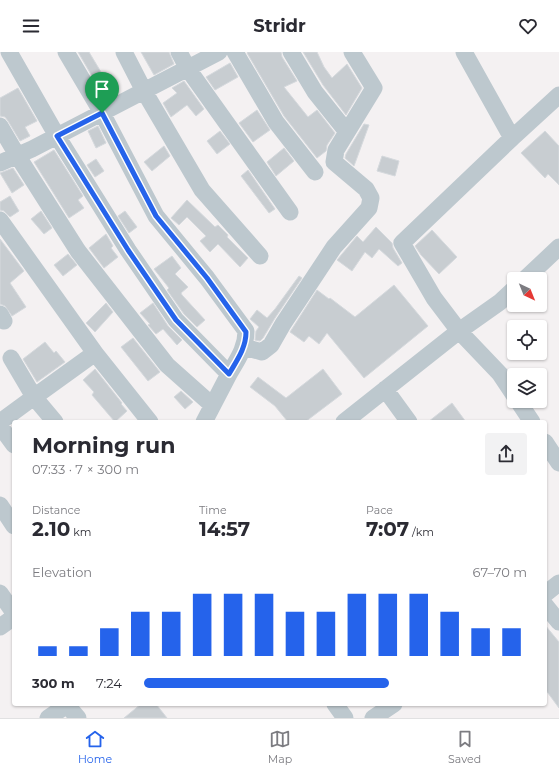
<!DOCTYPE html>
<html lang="en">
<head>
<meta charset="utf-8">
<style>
  :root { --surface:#fff; --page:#f2f2f3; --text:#2b2b33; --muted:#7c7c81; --line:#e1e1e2; --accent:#2563eb }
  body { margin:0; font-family:Montserrat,sans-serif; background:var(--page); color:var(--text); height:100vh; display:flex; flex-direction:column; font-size:15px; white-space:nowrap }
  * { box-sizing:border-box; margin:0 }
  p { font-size:13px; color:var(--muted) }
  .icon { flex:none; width:22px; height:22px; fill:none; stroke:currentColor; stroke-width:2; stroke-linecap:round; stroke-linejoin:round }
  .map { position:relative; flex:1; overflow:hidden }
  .details { position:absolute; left:12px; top:368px; width:535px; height:286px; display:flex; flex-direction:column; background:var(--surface); border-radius:4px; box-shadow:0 1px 3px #0004 }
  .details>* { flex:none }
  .needle { width:26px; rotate:137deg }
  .controls { position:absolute; left:507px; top:220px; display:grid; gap:8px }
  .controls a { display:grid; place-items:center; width:40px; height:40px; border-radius:4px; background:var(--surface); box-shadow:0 1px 3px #0004; font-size:20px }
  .pin { position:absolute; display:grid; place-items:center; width:34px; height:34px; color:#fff; margin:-41px -17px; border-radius:50% 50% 50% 0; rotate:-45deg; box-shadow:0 0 4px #0007 }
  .pin .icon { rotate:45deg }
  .round { display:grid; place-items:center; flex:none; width:42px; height:42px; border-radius:4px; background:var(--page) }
  .summary { display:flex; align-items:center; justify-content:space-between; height:68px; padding:0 20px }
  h1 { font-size:22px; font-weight:700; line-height:30px }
  .figures { display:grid; grid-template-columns:repeat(3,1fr); gap:6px; height:68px; padding:4px 20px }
  .figures div { display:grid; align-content:center }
  .figures b { font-size:20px; font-weight:700 }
  .figures small { font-size:11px; font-weight:400 }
  .figures p { font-size:11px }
  .chart { height:112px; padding:8px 20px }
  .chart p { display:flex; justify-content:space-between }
  .chart svg { width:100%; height:72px; margin-top:4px; stroke:var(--accent); stroke-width:6 }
  ul { padding:0 20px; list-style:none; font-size:13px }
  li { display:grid; grid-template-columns:64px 48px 1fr; align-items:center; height:30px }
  li i { height:10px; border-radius:5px; background:var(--accent) }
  header { display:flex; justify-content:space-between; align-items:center; height:52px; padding:0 20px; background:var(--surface); font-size:18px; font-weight:700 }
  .menu { display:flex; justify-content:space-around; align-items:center; height:56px; border-top:1px solid var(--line); background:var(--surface); font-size:11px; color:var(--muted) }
  .menu a { display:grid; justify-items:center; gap:2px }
  .menu .selected { color:var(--accent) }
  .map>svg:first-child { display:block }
</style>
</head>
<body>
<header><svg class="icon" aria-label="menu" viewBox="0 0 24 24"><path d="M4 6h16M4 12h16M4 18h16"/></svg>Stridr<svg class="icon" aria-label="heart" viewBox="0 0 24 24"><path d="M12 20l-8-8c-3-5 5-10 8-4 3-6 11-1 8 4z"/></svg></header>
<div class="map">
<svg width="559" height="666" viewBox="0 0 559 666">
  <rect width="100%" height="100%" fill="#f4f1f2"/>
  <path fill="#c8cdd1" stroke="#d5d9dd" d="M78,0h11l24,40 -9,5z
    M141,0h28l5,12 -20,11z
    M248,0h33l1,5 15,24 -13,6 24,30 9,-7 18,23 -8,12 -1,6 -9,7 -33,-42 -37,-63z
    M303,0h14l7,15 8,11 15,-14 15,24 -16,27 -23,-30z
    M230,11l8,14 -23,13 -9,-13z
    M184,29l20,28 -8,7 -9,-11 -16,12 -8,-14 14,-10 -5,-5z
    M18,36l19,33 -12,6 5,9 -10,5 -12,-20 -3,-4 -5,-1v-18z
    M257,58l13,20 -17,12 -14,-19z
    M364,72l5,1 -15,41 -9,-8 1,-4z
    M98,74l8,17 -10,5 -8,-17z
    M220,79l10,13 -13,10 -10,-13z
    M545,79l14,15v39l-11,-11 -3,4 -24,-25z
    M164,94l6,10 -18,15 -8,-9z
    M284,96l10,13 -18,15 -9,-14z
    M54,98l29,46 -5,4 6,8 -15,10 -35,-56z
    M382,104l17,5 -4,15 -18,-5z
    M96,107l8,12 -9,6 -8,-12z
    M13,116l11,17 -12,8 -12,-20z
    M248,118l27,39 -6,4 -28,-37z
    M10,144l9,15 -9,6 -6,-6 -4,-1v-8z
    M187,148l28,27 3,-2 10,10 -1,2 21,21 -8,9 -22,-23 -8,8 -10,-11 6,-5 -19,-19 -8,8 -8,-7z
    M41,159l11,17 -8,6 -13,-15z
    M125,159l12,16 -8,6 -11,-17z
    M376,175l16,16 1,5 9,15 -4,3 -19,-17 -7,9 -7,-6 -13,19 -15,-11 20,-24 6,6z
    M432,178l25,27 -18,17 -18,-19 -6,-9z
    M106,182l7,12 -2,2 7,9 -14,11 -15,-20z
    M0,187l24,32 -14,12 16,24 -14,9 -7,-10 -5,-2z
    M68,202l9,11 -14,11 -9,-11z
    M172,204l9,12 -6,6 13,13 -7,6 1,2 23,25 -8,7 -13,-13 -17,-24 2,-2 -15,-19z
    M299,224l3,2 -27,40 -12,20 -3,3 -5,-1 1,-9 3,-4 -9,-8 7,-9 10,8 8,-9z
    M394,233l34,41 -64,52 -37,-45 -8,11 -10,-8 -5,6 -14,-10 27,-42 12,9 1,-1 25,19z
    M106,251l7,9 -18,20 -9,-9z
    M153,251l15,23 14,14 -5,5 -14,-16 -7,5 -8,-9 2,-1 -10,-11z
    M133,286l27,34 -12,9 -27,-34z
    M45,290l9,11 2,-2 9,11 -28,20 -14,-23z
    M95,317l27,34 -1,1 6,7 -12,11 -23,-27 2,-3 -11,-12z
    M323,317l19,25 -37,28h-17l-13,-16 -25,-19 8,-10 28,21z
    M181,339l12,11 -8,7 -11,-12z
    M452,351l14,19h-38z
    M545,573l14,17v66l-14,-19z
    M141,652h15l11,14h-43z"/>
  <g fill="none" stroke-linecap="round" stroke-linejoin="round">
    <path stroke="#bdc8ce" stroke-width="17" d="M9,0l48,84 71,114 48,70 53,54 -25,48
      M66,0l36,61 54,103 51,62 39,53c0,17 -9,29 -17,43
      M124,0l20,39 58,99 58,66
      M179,0l9,17 102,143
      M235,0l41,70 39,50
      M291,0l24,40 32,40
      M464,0l48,86 47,-43
      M0,74l17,29 61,96 89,114 45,40
      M512,86l-110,105 32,55 25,33 41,43 14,21
      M0,111l32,-14 187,-97
      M0,168l95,133 -61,44 21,25
      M525,227l34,-32
      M0,262l4,7
      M244,295l18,5 9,-7 12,-21 51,-77 35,-39 2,-10 -5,-9 -32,-27 2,-12 38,-62 -22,-36
      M95,301l55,69
      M385,337l24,33
      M518,349l14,21
      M0,370l34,-25 -23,-39
      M344,370l115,-91 41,-29 14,-13
      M0,374l14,19
      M545,390l14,21
      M0,453l14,21
      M0,541l14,20
      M545,542l14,-11
      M545,553l14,17
      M0,575l14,-10
      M335,652l10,14
      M48,666l19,-13 11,13
      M373,666l21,-14"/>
  </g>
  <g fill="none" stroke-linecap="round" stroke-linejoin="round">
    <defs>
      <path id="route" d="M102,61l54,103 51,62 39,54c0,16 -9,28 -17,42l-53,-54 -48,-70 -71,-114z"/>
    </defs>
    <use href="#route" stroke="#fff" stroke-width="8"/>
    <use href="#route" stroke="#2563eb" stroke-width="5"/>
  </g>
</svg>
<div class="controls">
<a><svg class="needle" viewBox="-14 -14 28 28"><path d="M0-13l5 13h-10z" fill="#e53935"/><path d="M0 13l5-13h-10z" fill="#7c7c81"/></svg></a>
<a><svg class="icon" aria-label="locate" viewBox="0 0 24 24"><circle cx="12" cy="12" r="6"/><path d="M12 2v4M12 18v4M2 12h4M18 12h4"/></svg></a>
<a><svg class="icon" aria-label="layers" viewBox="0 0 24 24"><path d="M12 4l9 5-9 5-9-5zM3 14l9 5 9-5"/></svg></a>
</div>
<div class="pin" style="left:102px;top:61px;background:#1e9e55"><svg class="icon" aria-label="arrive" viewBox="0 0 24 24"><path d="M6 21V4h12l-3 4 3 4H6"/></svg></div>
<section class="details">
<div class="summary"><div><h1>Morning run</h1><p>07:33 · 7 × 300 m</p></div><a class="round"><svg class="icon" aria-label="share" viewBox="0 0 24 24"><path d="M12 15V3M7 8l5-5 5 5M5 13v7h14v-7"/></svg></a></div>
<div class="figures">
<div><p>Distance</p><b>2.10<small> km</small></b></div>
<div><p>Time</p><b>14:57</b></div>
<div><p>Pace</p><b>7:07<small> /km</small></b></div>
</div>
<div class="chart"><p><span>Elevation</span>67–70 m</p>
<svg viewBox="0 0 160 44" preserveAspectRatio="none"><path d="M5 44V38M15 44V38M25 44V27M35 44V17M45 44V17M55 44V6M65 44V6M75 44V6M85 44V17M95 44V17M105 44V6M115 44V6M125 44V6M135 44V17M145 44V27M155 44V27"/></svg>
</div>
<ul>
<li><b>300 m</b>7:24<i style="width:64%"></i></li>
</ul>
</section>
</div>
<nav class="menu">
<a class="selected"><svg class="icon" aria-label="home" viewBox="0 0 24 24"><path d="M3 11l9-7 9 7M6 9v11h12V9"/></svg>Home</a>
<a><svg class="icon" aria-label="map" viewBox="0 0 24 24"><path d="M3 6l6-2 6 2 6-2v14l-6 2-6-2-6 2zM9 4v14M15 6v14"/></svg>Map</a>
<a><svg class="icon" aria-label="saved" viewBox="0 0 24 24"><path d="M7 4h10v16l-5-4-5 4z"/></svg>Saved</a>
</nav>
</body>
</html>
